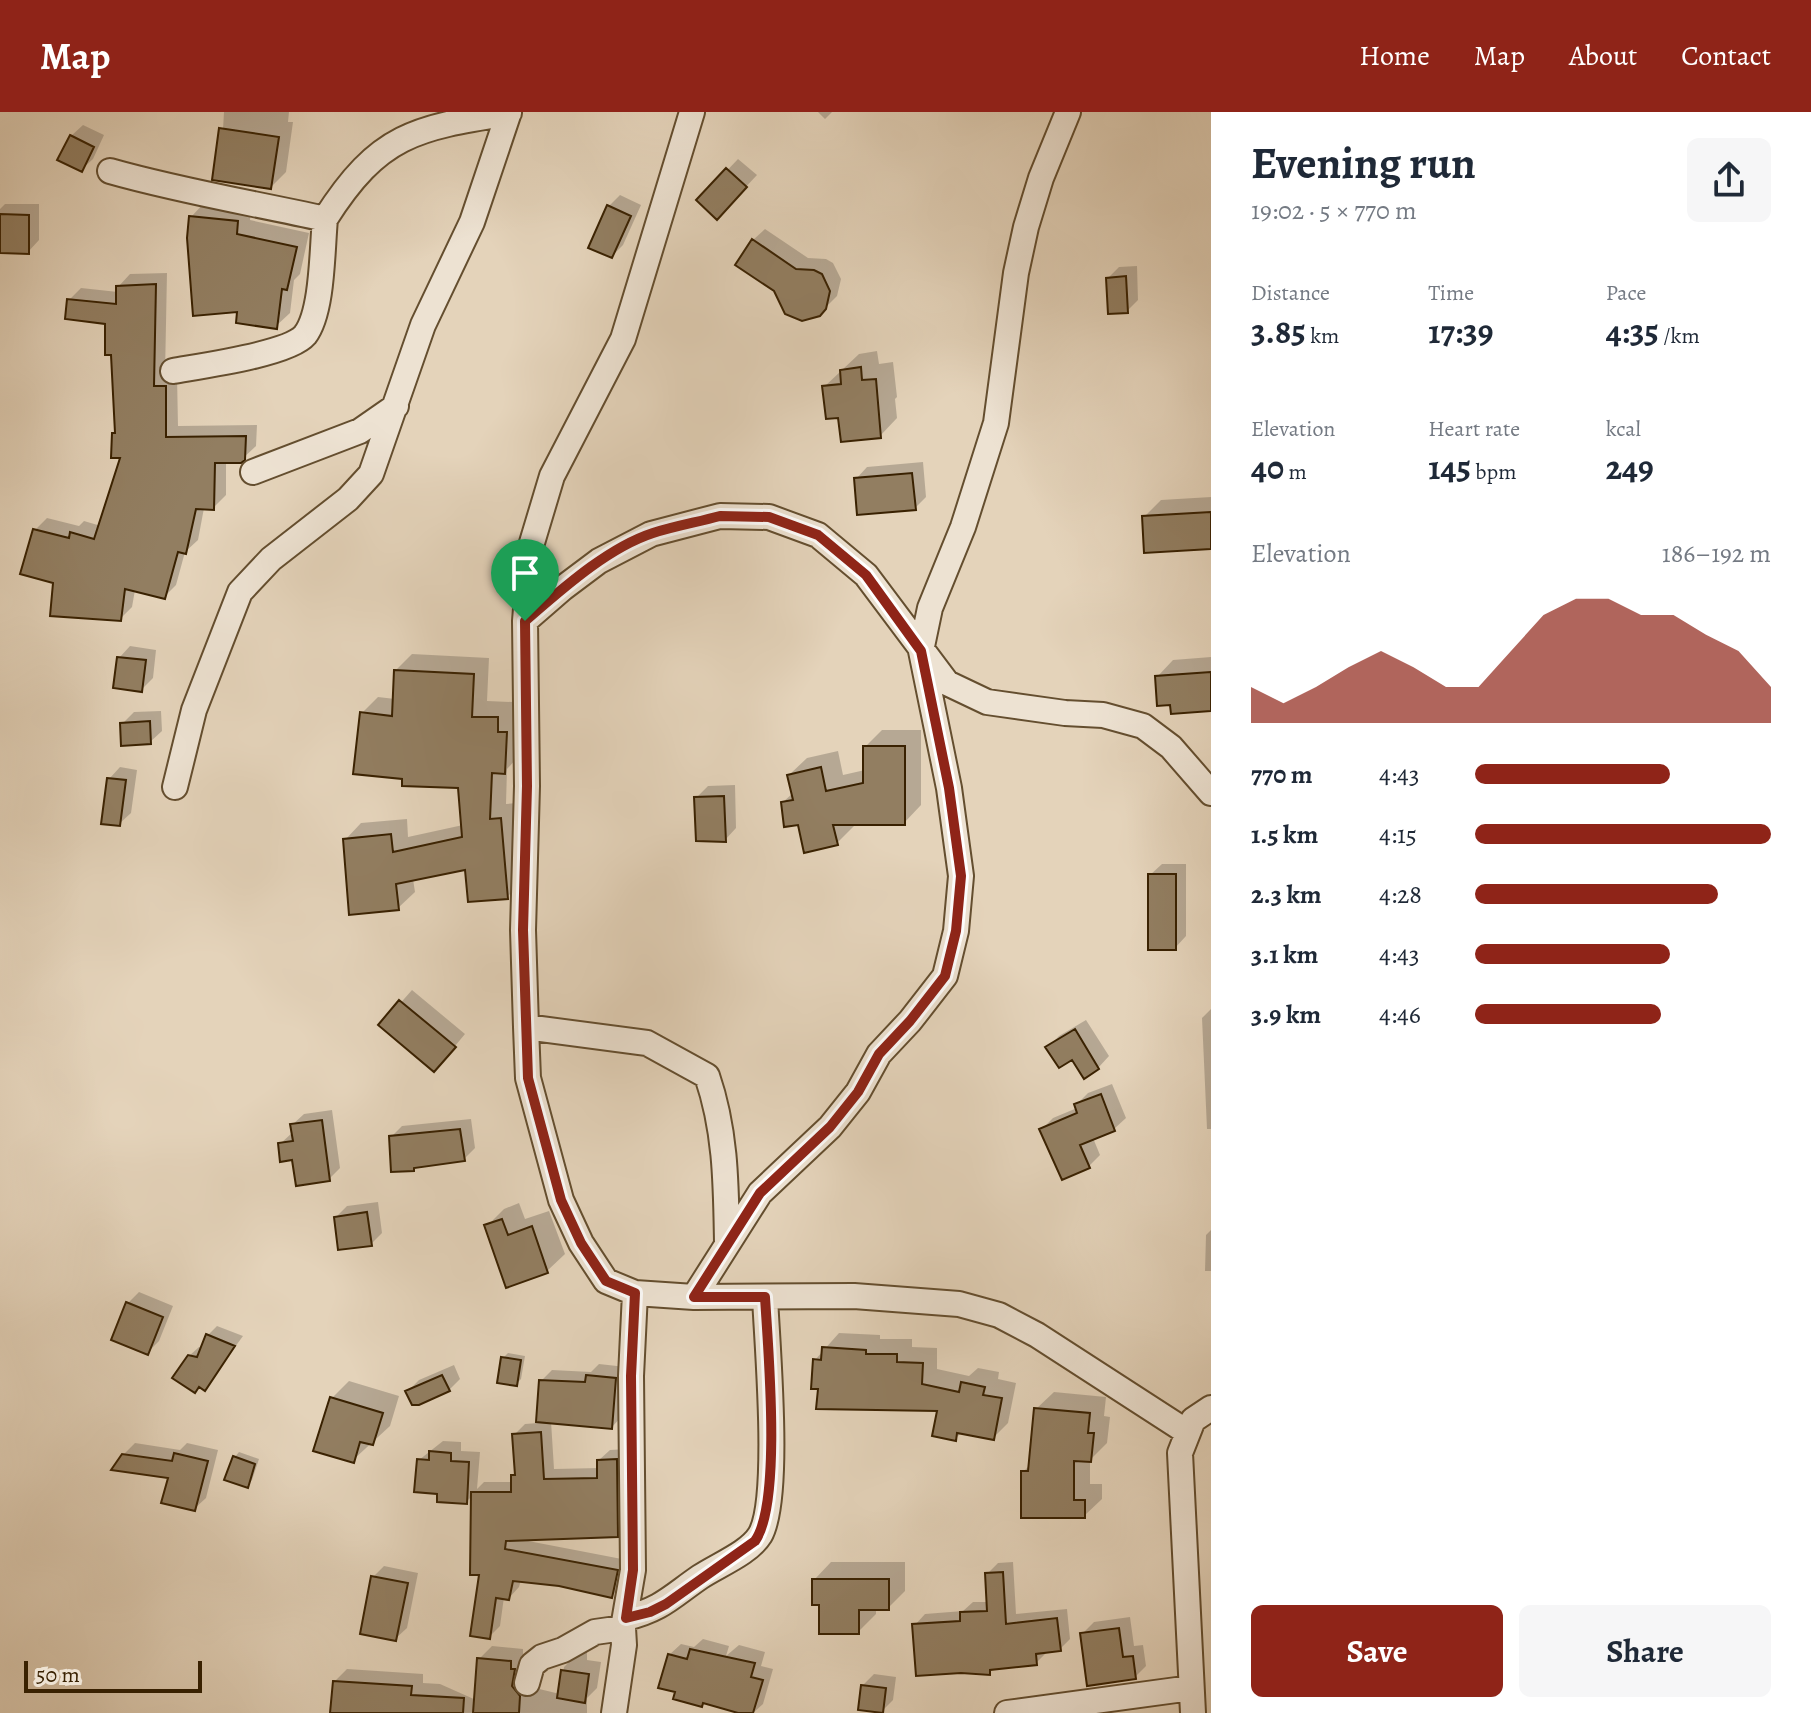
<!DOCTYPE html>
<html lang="en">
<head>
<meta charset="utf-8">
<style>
  :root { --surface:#fff; --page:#f6f6f7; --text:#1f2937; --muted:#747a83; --accent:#8f2418 }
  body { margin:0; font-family:Alegreya,serif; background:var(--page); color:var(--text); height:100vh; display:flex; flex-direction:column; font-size:30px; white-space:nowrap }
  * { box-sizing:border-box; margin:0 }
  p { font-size:26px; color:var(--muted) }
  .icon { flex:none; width:44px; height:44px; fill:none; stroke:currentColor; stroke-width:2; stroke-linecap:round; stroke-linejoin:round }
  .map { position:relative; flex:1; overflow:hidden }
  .sheet { display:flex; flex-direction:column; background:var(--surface); width:600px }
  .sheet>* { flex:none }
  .scale { position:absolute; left:24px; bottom:20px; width:178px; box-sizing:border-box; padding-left:8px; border:4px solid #392101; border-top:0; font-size:22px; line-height:28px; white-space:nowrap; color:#392101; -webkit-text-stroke:6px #ede2d2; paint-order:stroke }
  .pin { position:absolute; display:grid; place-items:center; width:68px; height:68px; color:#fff; margin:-82px -34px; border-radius:50% 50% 50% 0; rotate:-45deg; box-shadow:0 0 8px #0007 }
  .pin .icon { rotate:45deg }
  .round { display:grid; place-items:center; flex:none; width:84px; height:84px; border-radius:12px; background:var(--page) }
  .head { display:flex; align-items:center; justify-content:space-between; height:136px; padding:0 40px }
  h1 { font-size:44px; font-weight:700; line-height:60px }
  .stats { display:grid; grid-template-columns:repeat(3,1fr); gap:12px; height:136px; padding:8px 40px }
  .stats div { display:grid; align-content:center }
  .stats b { font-size:34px; font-weight:700 }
  .stats small { font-size:22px; font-weight:400 }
  .stats p { font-size:22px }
  .chart { height:224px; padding:16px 40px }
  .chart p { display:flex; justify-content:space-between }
  .chart svg { width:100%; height:144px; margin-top:8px; fill:var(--accent); opacity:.7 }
  .cta { display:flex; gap:16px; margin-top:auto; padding:16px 40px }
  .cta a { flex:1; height:92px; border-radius:12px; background:var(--accent); color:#fff; font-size:32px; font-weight:700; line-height:92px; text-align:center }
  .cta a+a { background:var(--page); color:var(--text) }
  ul { padding:0 40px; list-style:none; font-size:26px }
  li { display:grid; grid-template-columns:128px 96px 1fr; align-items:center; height:60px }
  li i { height:20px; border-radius:10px; background:var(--accent) }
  header { display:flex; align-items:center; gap:48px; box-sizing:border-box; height:112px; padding:0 40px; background:var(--accent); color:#fff }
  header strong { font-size:38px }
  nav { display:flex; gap:44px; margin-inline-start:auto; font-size:28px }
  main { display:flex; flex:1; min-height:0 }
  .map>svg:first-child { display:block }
</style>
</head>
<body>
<header>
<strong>Map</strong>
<nav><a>Home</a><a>Map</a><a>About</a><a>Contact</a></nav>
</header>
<main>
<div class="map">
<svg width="1211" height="1601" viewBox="0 0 1211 1601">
  <rect width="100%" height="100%" fill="#e4d3ba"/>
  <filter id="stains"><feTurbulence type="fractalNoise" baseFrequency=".0025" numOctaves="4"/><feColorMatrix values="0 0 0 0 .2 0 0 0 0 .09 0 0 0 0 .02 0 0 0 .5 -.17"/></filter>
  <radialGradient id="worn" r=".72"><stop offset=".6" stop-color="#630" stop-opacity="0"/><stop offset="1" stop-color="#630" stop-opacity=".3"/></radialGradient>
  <path fill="#0003" d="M224,0h65l-1,10h5l-7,50 -15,15 -48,-58z
    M818,0h14l-7,7z
    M83,13l21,10 -11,24 -12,11 -10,-34z
    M738,47l19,16 -29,31 -29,-6z
    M620,83l21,10 -18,40 -11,11 -3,-50z
    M204,91l47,5 -1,12 59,13 -9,41 -6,6 -4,33 -14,13 -36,-16 -49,-93z
    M5,92h34v36l-11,12 -28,-1v-42z
    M765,117l43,29 18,1 7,4 8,16 -4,17 -18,18 -66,-74z
    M1137,154l1,34 -11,11 -19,-33 11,-11z
    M167,161l-2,102h12l1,51 79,-1 -1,21 -16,15h-14v34l-13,13h-9l-6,32 -13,12 -9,33 -12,12 -29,-7 -3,17 -12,12 -85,-89 12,-12 32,8 5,-5 17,5 22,-70 -6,-25 -4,-78 -6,-31 -38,-22 12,-12 37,4v-5l12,-13z
    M877,239l2,13 14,-2 4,35 -2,2 2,19 -17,18 -40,-20 -16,-29 35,-33z
    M923,350l3,35 -11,11 -59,-29 11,-12z
    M1211,385v50l-67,-30 17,-17z
    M130,534l26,4 -3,28 -12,12 -22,-32z
    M412,542l77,4 -2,43 26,1v15h9l-2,38 -13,14 -1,35 11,-1 6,78 -16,16 -40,-29 -54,11 2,13 -17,16 -53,-68 16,-17 46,-4 1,18 55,-12 -3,-39 -56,-9 -42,-64 16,-16 17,2 1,-29z
    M1211,545v52l-39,-6 -15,-26 16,-17z
    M161,599l1,20 -12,11 -28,-18 12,-12z
    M882,618h39v75l-17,18h-50v3l-17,17 -37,-20 -17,-21 10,-9 -4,-18 18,-17 31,-7 5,24 22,-5v-23z
    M120,655l17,3 -6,43 -12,11 -10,-45z
    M735,673l1,43 -11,12 -29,-42 12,-12z
    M1162,752h24v72l-11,12 -25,-73z
    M412,878l53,44 -20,24 -64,-33z
    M1211,897v120h-4l-5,-111z
    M1086,908l23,36 -11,12 -50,-21 11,-11z
    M1112,972l14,34 -12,11 -21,9 7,17 -11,11 -47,-37 11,-11 24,-10 -1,-3 12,-12z
    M332,998l8,58 -11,11 -35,-21 -14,-14 13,-12 -1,-7 12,-11z
    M471,1007l4,29 -11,11 -73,-22 11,-11z
    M378,1090l4,31 -11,11 -35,-27 11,-11z
    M519,1091l6,16 24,-8 16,43 -18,17 -60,-45 17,-17z
    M1211,1118v41h-6l1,-36z
    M139,1180l34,14 -14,35 -11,11 -21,-48z
    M217,1214l26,10 -38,52 -16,-32 10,-9 4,1 5,-13z
    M839,1221l41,2v4h32v8l25,1v21l32,7 9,-8 21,4 -1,7 18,4 -8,40 -15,15 -31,-6 -7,7 -16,-30 -119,-22 -5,-27z
    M508,1241l17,3 -4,23 -5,5 -13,-26z
    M599,1252l27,3 -3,48 -11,12 -61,-6 3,48 45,-1v-8l11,-10 17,-1 1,75 -11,11 -94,5 104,20 -5,25 -10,11 -52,-12 -39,-4 -2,7 -10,11 -5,-1 -4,29 -11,11 -16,-142 -7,7 -27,-10 -20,-32 24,-19 18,1v9l19,1 -3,37 7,-7h29v-6l4,-4 -3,-37 11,-11 13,-1 3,-42 11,-11 39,2z
    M454,1253l6,14 -11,11 -41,1 11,-11z
    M349,1269l50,15 -9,30 -37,34 -21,-62z
    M1054,1280l52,5 -2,19 6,1 -3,26 -17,17v24h12v15l-18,17 -61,-44 8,-8 5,-55z
    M135,1331l45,7 7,-7 31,7 -12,48 -12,11 -24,-32 -47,-22z
    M239,1340l20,7 -7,21 -5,6 -13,-28z
    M831,1450h74v29l-17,17h-12v6l-18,18 -37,-29 -7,-23z
    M1013,1450l3,52 51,-5 3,30 -10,10 -13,3 -11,11 -42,5 -5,5 -74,-48 10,-11 38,-3 10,-9h16l-2,-28 11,-11z
    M384,1454l34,7 -11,55 -12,11 -22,-62z
    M1130,1505l4,29 9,-1 3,21 -11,11 -53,-43 12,-12z
    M703,1527l26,7 -3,10 13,-11 26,7 -4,14 12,3 -10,35 -10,9 -48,-11 -4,3 -24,-14 -8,-36 12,-11 13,3z
    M492,1534l31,3v8h4l4,30 29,7 4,-27 13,-13 10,-4v10l14,2 -4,26 -10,10v15h-255l3,-32 12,-12 76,5v9l17,1 36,16 3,-41z
    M874,1562l22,3 -3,23 -11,11 -19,-26z"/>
  <path fill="#927e61" stroke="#392101" stroke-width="2" d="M219,16l60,9 -8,52 -59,-9z
    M70,23l24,12 -12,25 -25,-12z
    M726,56l21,19 -30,33 -21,-20z
    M607,93l24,11 -19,42 -24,-10z
    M0,102l29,1v39l-29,-1z
    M189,104l49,5 -1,13 60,13 -10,43 -5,-1 -5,40 -41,-6 1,-11 -44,4 -6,-78z
    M752,127l44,30 18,1 8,4 8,17 -4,18 -6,7 -18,5 -17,-7 -11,-23 -39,-26z
    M1126,164l2,37 -20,1 -2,-36z
    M156,172l-2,102h12v51l80,-1 -1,24 -4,3h-26l-1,47 -18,-1 -10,45 -8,-2 -13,47 -40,-10 -4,32 -71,-5 3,-33 -33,-9 13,-45 36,9 1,-6 24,7 26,-81h-9l1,-25h3l-4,-78h-6v-31l-40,-5 2,-20 49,5v-18z
    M861,255l1,13 14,-1 5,59 -40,4 -3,-24 -12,1 -4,-33 19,-2 -1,-14z
    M912,361l4,37 -59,5 -3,-37z
    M1211,400v37l-67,4 -2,-37z
    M117,545l29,3 -4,32 -29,-4z
    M394,558l80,4 -2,43h26v15h9l-2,42 -13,-1 -2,46 11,-1 7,81 -40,3 -3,-32 -69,14 3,26 -50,5 -6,-76 48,-5 2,18 69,-15 -4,-49 -56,-2v-7l-49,-5 7,-62 32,4z
    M1211,560v39l-40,3 -1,-9 -13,1 -2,-30z
    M150,609l1,23 -30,2 -1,-23z
    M863,634h42v79h-72l5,20 -34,8 -6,-28 -14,2 -3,-25 12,-2 -6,-25 34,-8 5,24 37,-8z
    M107,666l19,2 -6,46 -19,-2z
    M724,684l2,46 -30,-1 -2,-44z
    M1148,762h28v76h-28z
    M399,888l57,47 -22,25 -56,-47z
    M1075,917l24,40 -15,10 -12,-19 -13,8 -14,-21z
    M1101,982l14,37 -35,14 10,23 -28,12 -23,-51 38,-16 -3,-9z
    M322,1008l8,61 -34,5 -4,-26 -12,2 -2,-19 15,-2 -3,-17z
    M460,1017l5,32 -51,7v3l-23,1 -2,-36z
    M367,1100l5,34 -34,4 -4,-33z
    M502,1107l6,16 24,-9 16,47 -42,15 -22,-63z
    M126,1190l37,15 -15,38 -37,-15z
    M206,1222l29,12 -30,45 -6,-4 -4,6 -23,-15 16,-23 9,2z
    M822,1235l44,3v4h31v8l26,1 -1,21 37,8 2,-10 24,5 -2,8 19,3 -8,42 -37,-7 -1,8 -24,-5 5,-25 -121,-2 2,-20h-7l2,-30 8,1z
    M501,1245l20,3 -4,26 -20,-3z
    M442,1263l8,16 -31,14h-7l-7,-14z
    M586,1263l30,3 -4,51 -76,-7 3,-42 46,2z
    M330,1285l53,16 -10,32 -13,-3 -6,21 -41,-12z
    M1034,1296l56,5 -2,20h6l-3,29 -17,-1v39h11v18h-64v-47h7z
    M541,1320l3,47 53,-1v-18l20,-1 1,78 -112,4 -1,8 113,21 -6,28 -53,-12 -46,-5 -4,19 -13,-2 -6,41 -20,-3 9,-61h-9l1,-83h40v-17h4l-3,-41z
    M429,1339l22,2v8l18,1 -2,42 -30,-2v-8l-23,-2 3,-33 12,1z
    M174,1341l34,8 -13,50 -34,-8 7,-25 -57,-8 11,-16 50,7z
    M233,1344l22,8 -7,24 -24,-8z
    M1003,1460l3,52 51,-6 4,33 -25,3 1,11 -47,5v5l-29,-2 -45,3 -4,-52 48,-3v-9l27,-1 -2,-38z
    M371,1464l37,7 -12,58 -36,-7z
    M812,1467h77v31h-30v24h-40v-29h-7z
    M1119,1516l4,29 10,-1 3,23 -49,7 -7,-53z
    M690,1537l65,14 -4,14 12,3 -10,33h-15l-35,-10 -1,4 -29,-8 2,-7 -17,-4 10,-34 19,5z
    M477,1546l34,3v8h4l-3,17 8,10 -1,17h-46z
    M561,1558l28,4 -4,29 -28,-5z
    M333,1569l79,5 -1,9 53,3 -1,15h-133z
    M861,1573l25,3 -3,25 -25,-3z"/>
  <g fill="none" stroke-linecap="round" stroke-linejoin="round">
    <defs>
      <path id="street" d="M692,0l-69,227 -71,137 -21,70 -6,75 2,165 -4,144 3,97 2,51 33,122 20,43 25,38 29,12 59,4 160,-1 105,8 40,11 38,20 150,97
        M110,59c70,20 143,32 215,48 54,-85 90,-91 184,-106
        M173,259c28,-5 116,-17 132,-36 18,-23 17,-87 20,-116
        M253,360l107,-41 36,-25
        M525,509l38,-33 36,-27 52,-27 69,-18 49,1 49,18 48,40 81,108 40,19 78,11 38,2 40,11 28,21 40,46
        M175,675l19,-77 46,-118 31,-33 77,-60 23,-25 52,-149 49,-103 37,-110
        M526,915l121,16 60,33c19,55 19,109 20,167
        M694,1185l66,-104 70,-66 28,-35 21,-38 31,-33 35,-45 11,-45 5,-55 -12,-88 -28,-137 9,-43 33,-81 33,-104 20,-150 10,-46 15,-49 27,-66
        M626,1506c36,-9 45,-21 74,-41 18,-12 49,-24 60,-42 21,-36 7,-191 5,-238
        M527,1571l5,-18 10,-8 21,-7 32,-18 28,-4
        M614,1601l10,-68 -1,-17 10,-58 -2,-194 4,-83
        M1007,1601l184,-25
        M1193,1601l-13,-260 13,-33 18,-12"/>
    </defs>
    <use href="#street" stroke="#644e2f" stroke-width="28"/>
    <use href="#street" stroke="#ede2d2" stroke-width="24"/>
  </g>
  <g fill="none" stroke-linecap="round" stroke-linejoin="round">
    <defs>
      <path id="route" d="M720,404l49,1 49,18 48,40 55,76 28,137 12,88 -5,55 -11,45 -35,45 -31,33 -21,38 -28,35 -70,66 -66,104h71c3,51 17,206 -10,244l-89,63 -16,8 -24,6 7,-48 -2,-194 4,-83 -29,-12 -25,-38 -20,-43 -33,-122 -5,-148 4,-144 -2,-165c36,-31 82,-73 128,-88 22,-7 45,-11 67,-17z"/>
    </defs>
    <use href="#route" stroke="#fff" stroke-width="16"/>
    <use href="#route" stroke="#8f2418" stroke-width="10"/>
  </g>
  <rect width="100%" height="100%" filter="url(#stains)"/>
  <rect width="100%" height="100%" fill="url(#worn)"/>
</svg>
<div class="scale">50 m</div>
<div class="pin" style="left:525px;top:509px;background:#1e9e55"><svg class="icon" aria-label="arrive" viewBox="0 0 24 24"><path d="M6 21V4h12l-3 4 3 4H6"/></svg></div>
</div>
<section class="sheet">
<div class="head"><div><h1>Evening run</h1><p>19:02 · 5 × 770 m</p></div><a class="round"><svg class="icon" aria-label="share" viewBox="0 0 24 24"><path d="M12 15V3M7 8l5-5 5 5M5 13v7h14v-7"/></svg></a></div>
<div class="stats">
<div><p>Distance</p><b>3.85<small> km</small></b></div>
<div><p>Time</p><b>17:39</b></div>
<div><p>Pace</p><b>4:35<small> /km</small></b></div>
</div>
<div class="stats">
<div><p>Elevation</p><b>40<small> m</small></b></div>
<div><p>Heart rate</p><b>145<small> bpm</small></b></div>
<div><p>kcal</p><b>249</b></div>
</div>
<div class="chart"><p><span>Elevation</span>186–192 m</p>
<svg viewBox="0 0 160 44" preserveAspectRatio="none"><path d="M0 44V33L10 38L20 33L30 27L40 22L50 27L60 33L70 33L80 22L90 11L100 6L110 6L120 11L130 11L140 17L150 22L160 33V44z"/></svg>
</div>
<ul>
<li><b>770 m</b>4:43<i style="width:66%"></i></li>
<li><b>1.5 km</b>4:15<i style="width:100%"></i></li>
<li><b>2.3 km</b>4:28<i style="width:82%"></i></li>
<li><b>3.1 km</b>4:43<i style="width:66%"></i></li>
<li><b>3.9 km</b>4:46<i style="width:63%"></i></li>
</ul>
<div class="cta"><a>Save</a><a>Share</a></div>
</section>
</main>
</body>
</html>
